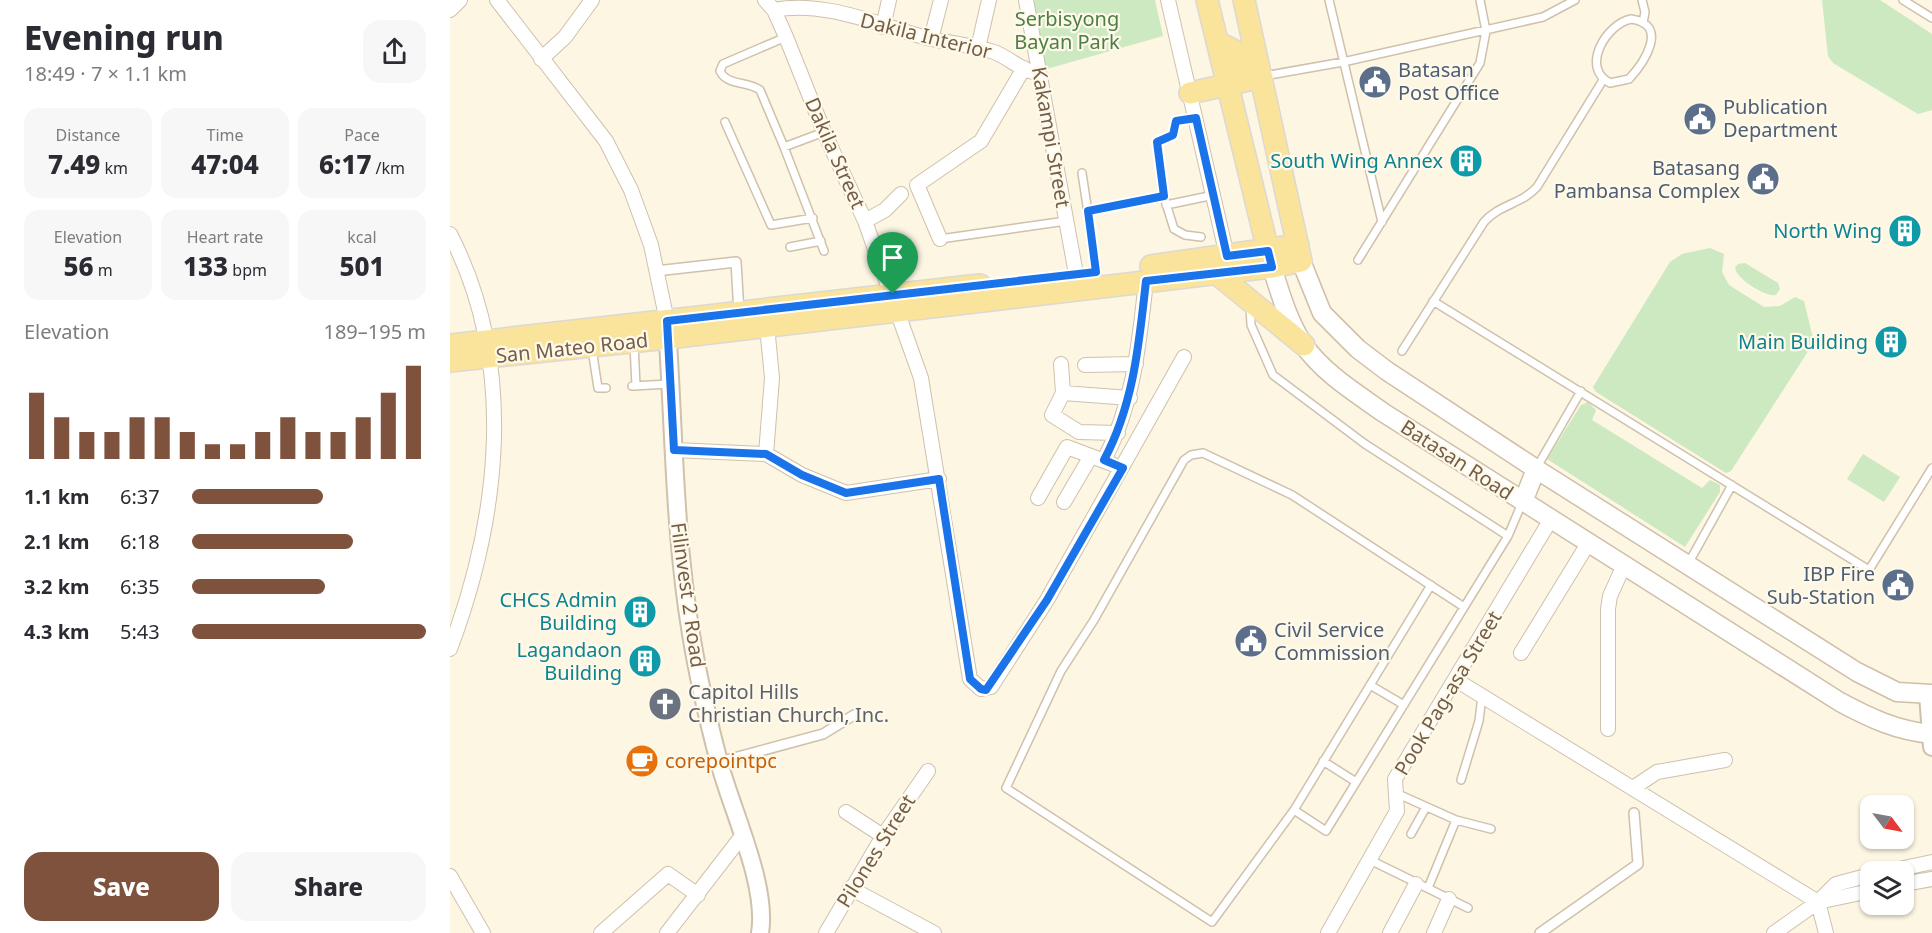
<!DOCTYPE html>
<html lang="en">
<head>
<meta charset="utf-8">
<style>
  :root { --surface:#fff; --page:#f7f7f7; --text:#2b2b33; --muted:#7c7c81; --accent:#7f523d }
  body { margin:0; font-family:"Noto Sans",sans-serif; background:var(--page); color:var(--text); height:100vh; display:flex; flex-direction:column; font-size:22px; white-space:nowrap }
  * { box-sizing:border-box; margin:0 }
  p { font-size:20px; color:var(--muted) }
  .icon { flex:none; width:33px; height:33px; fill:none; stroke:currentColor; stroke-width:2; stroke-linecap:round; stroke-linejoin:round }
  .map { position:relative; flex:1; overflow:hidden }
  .sheet { display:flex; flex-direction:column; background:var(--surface); width:450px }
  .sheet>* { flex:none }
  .needle { width:39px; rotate:122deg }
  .buttons { position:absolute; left:1410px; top:795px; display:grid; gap:12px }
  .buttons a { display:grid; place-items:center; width:54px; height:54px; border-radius:12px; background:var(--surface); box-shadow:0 2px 4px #0004; font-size:30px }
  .pin { position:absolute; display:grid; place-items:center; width:51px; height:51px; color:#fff; margin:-62px -26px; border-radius:50% 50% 50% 0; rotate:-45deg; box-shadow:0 0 6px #0007 }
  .pin .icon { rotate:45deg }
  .round { display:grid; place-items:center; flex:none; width:63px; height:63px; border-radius:18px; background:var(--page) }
  .headline { display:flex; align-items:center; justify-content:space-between; height:102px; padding:0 24px }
  h1 { font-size:33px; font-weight:800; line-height:45px }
  .metrics { display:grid; grid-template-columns:repeat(3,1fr); gap:9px; height:102px; padding:6px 24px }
  .metrics div { display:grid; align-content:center; border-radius:15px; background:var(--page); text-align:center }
  .metrics b { font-size:26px; font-weight:800 }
  .metrics small { font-size:16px; font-weight:400 }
  .metrics p { font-size:16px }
  .chart { height:168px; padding:12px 24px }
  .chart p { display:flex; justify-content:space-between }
  .chart svg { width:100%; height:108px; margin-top:6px; stroke:var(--accent); stroke-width:6 }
  .button { display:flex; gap:12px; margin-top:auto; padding:12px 24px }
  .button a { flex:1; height:69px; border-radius:18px; background:var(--accent); color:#fff; font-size:24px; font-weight:800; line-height:69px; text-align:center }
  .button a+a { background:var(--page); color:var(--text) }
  ul { padding:0 24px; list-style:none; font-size:20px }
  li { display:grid; grid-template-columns:96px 72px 1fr; align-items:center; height:45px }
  li i { height:15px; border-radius:8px; background:var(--accent) }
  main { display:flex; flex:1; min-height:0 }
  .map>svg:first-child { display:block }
</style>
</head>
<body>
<main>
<section class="sheet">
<div class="headline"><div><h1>Evening run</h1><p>18:49 · 7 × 1.1 km</p></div><a class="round"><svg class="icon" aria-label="share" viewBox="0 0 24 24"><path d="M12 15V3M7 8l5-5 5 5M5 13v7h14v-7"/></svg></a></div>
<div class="metrics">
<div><p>Distance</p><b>7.49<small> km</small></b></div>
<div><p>Time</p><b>47:04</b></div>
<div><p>Pace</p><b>6:17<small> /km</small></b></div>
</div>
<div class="metrics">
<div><p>Elevation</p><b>56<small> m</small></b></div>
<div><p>Heart rate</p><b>133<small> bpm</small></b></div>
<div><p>kcal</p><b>501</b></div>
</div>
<div class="chart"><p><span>Elevation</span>189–195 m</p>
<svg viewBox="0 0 160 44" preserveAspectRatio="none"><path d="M5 44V17M15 44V27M25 44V33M35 44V33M45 44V27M55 44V27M65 44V33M75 44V38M85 44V38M95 44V33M105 44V27M115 44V33M125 44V33M135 44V27M145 44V17M155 44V6"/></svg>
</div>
<ul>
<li><b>1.1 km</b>6:37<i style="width:56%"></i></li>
<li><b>2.1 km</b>6:18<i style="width:69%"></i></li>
<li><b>3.2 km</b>6:35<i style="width:57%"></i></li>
<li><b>4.3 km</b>5:43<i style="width:100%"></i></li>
</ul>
<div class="button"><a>Save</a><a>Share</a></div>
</section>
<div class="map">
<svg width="1482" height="933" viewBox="0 0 1482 933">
  <rect width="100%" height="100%" fill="#fcf6e3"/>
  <path fill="#cce9c1" d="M580,0h125l8,36 -120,34z
    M1372,0h58l52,34v76l-14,4 -85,-51 -5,-7z
    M1260,248l14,6 -2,18 7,13 35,22 16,-1 15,-9 9,4 9,37 -6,15 -76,118 -5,2 -130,-81 -3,-5 77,-125 12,-8z
    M1295,263l33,20 2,6 -4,6c-11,2 -39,-16 -41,-27l3,-4z
    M1138,402l8,8 -4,10 110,68 8,-8 10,5v7l-35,55 -138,-88 34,-54z
    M1413,454l37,23 -16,25 -37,-23z"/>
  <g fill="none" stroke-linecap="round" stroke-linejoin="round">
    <defs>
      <path id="service" d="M879,0l53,222
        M1192,0l3,12 -2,11
        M1453,0l29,18
        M1181,19c39,5 13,44 -2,60l-19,4c-30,-15 -4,-59 21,-64z
        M336,37l-63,27 -3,7c7,15 28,10 40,19l24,57 40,-15
        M814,76l79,-14 200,-45 32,-17
        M275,122l46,103 42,-7
        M334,147l40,104
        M632,173l15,99
        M714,197l10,32 11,6 16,2
        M716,205l48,-10
        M638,211l76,-14 -7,-55 16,-7 3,-14 20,-3
        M490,239l126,-18
        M340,247l31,-6
        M908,260l122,-197 6,-32 -6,-31
        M983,301l436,269 63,-102
        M800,306l1,19 22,50 92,69 143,92
        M184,344l2,42
        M142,349l6,39h8
        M952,351l82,-129c14,-17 38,-18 53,-35l66,-107
        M182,386l37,-2
        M1087,467l44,-76
        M1238,564l44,-79
        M981,585l-137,225 -82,112 -206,-134 55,-117 33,-51 90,-160 7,-5 12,-2 89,42 172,112
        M920,685l34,20
        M873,761l33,21
        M1011,780l18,-59 3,-25
        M948,794l58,26 35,9
        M844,810l32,21 182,-295 14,-33
        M961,834l15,-27
        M918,859l100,49
        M978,888l28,-68"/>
      <path id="pedestrian" d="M206,271l80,-9 3,51
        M269,762l104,-28 31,-19
        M1090,933l98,-69 -4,-51"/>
      <path id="minor" d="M47,0l109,141 25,49 20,55 16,76
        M315,0l9,10 12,27 38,95 41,89 56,157 49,301 11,10 10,-2 56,-87 137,-243
        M576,0l50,274
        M718,0l59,256
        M0,10l10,-10
        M324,10c50,-10 104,15 153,28 22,5 45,7 67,14 15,5 30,22 45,20
        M433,27l6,-27
        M481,39l10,-39
        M528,48l11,-48
        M91,59l24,-22 27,-37
        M415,221l20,-11 16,-16
        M0,234c67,130 50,282 0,415
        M490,239l-23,-54 64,-44 43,-73
        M611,364l2,29 -11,22 27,17 39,1
        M635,365l51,-1
        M613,393l67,5
        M224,450l92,4 36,21 44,18 93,-14
        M316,454l6,-76 -5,-52
        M654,460c30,-56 35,-117 42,-179
        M588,498l29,-51 45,17
        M614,502l27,-46
        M1071,653l68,-111
        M1006,680l362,222 52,-11
        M1158,729v-120l2,-13 14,-31
        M1183,788l24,-16 68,-12
        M396,812l37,24
        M1435,872l47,-10
        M0,876l33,57
        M1454,884l28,-5
        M400,888l84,45
        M1368,902l8,31
        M151,933l67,-59 30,21
        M217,933l75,-97
        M376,933l57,-97 45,-65
        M878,933l69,-122 -2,-32 156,-260
        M940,933l26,-49
        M984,933l15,-34
        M1324,933l44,-31 18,-18 34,-9"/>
      <path id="tertiary" d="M217,326c7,103 7,206 24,308 7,43 17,86 28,128 13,49 49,123 41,171
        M1478,695l4,52"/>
      <path id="secondary" d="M851,261l21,52 36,36 29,22 149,98 321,203 40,20 35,2
        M822,267c8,26 16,54 31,77 20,29 53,49 81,69l456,289c30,16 57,29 92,32
        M1073,502l13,-33"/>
      <path id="primary" d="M757,0l64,263
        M767,42l18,9 3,19 10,10
        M740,93l72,-16
        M701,266l147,-21
        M766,273l88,72
        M0,345l530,-60
        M0,361l218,-23 604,-71 29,-6 -57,-261"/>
    </defs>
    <use href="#service" stroke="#cfc1ac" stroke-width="10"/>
    <use href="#pedestrian" stroke="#cfc1ac" stroke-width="12"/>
    <use href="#minor" stroke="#cfc1ac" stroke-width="16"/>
    <use href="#tertiary" stroke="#cfc1ac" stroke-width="20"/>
    <use href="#secondary" stroke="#d0bfa7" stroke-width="21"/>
    <use href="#primary" stroke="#ddd8d3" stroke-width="24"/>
    <use href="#service" stroke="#fff" stroke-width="7"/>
    <use href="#pedestrian" stroke="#fff" stroke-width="9"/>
    <use href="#minor" stroke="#fff" stroke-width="14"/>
    <use href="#tertiary" stroke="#fff" stroke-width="16"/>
    <use href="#secondary" stroke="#fff" stroke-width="18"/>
    <use href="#primary" stroke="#fae49c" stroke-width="21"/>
  </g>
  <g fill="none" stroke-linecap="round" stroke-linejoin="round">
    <defs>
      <path id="route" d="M746,118l31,138 41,-5 4,16 -126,14c-7,62 -12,123 -42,179l19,8 -76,132 -61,90 -5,-1 -11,-10 -31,-200 -93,14 -44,-18 -36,-21 -92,-4 -7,-129 429,-49 -8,-61 76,-15 -7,-54 16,-7 3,-14z"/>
    </defs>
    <use href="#route" stroke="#fff" stroke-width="12"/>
    <use href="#route" stroke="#1a73e8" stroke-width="8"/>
  </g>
  <defs>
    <symbol id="civic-disc" viewBox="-11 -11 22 22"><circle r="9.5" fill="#5c6f8a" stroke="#fff9e9"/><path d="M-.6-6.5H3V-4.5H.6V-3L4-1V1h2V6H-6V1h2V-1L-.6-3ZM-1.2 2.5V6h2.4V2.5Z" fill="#fff"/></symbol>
    <symbol id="building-disc" viewBox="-11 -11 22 22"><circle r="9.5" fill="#0f9aa8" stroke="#fff9e9"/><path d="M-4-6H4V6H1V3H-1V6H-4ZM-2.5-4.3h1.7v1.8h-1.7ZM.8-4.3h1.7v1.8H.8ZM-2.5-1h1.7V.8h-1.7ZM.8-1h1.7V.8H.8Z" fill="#fff"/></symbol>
    <symbol id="church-disc" viewBox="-11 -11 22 22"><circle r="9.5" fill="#6b7280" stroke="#fff9e9"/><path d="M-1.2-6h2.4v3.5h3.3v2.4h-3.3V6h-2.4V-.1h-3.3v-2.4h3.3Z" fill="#fff"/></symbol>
    <symbol id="cafe-disc" viewBox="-11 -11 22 22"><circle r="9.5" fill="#e8710a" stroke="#fff9e9"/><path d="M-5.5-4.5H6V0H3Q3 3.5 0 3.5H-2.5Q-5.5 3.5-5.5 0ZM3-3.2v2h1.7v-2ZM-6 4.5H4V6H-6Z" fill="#fff"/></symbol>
  </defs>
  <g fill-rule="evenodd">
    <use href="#civic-disc" x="906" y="63" width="38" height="38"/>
    <use href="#civic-disc" x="1231" y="100" width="38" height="38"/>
    <use href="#building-disc" x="997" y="142" width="38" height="38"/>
    <use href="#civic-disc" x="1294" y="160" width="38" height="38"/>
    <use href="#building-disc" x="1436" y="212" width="38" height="38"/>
    <use href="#building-disc" x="1422" y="323" width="38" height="38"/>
    <use href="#civic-disc" x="1429" y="566" width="38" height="38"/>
    <use href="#building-disc" x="171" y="593" width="38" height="38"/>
    <use href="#civic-disc" x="782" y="622" width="38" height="38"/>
    <use href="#building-disc" x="176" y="642" width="38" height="38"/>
    <use href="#church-disc" x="196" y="685" width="38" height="38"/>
    <use href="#cafe-disc" x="173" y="742" width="38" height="38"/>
  </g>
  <g text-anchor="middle" stroke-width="4.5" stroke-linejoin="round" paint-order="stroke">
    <g font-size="20" fill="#4d7f44" stroke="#fff9e9">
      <text x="617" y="26">Serbisyong<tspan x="617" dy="23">Bayan Park</tspan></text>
    </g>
    <g font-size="20" fill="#735e49" stroke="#fff9e9">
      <text transform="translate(476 36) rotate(14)" y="7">Dakila Interior</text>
      <text transform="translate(601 137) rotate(80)" y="7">Kakampi Street</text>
      <text transform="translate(385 153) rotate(66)" y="7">Dakila Street</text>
      <text transform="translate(122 348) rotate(-6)" y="7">San Mateo Road</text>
      <text transform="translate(1007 460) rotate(33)" y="7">Batasan Road</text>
      <text transform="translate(238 595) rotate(82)" y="7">Filinvest 2 Road</text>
      <text transform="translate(998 693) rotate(-59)" y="7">Pook Pag-asa Street</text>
      <text transform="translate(426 851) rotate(-58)" y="7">Pilones Street</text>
    </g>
    <g font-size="20" fill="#4e5e75" stroke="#fff9e9" text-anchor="start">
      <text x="948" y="77">Batasan<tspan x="948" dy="23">Post Office</tspan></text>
      <text x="1273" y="114">Publication<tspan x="1273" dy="23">Department</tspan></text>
      <text x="1290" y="175" text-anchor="end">Batasang<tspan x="1290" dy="23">Pambansa Complex</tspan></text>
      <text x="1425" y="581" text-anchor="end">IBP Fire<tspan x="1425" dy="23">Sub-Station</tspan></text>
      <text x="824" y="637">Civil Service<tspan x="824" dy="23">Commission</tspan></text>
    </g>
    <g font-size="20" fill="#0d838f" stroke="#fff9e9" text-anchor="end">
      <text x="993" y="168">South Wing Annex</text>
      <text x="1432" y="238">North Wing</text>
      <text x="1418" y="349">Main Building</text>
      <text x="167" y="607">CHCS Admin<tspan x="167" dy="23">Building</tspan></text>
      <text x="172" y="657">Lagandaon<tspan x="172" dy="23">Building</tspan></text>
    </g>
    <g font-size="20" fill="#5b616d" stroke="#fff9e9" text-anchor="start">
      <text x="238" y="699">Capitol Hills<tspan x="238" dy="23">Christian Church, Inc.</tspan></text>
    </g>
    <g font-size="20" fill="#c56008" stroke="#fff9e9" text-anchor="start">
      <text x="215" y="768">corepointpc</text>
    </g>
  </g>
</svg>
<div class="buttons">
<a><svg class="needle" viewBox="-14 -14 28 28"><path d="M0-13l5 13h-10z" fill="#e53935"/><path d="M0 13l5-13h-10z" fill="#7c7c81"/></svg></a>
<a><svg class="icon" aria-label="layers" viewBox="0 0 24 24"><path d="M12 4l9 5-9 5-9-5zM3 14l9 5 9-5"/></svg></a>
</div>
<div class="pin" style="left:443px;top:294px;background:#1e9e55"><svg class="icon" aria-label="arrive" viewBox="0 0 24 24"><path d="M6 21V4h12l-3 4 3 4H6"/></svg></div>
</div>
</main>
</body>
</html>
